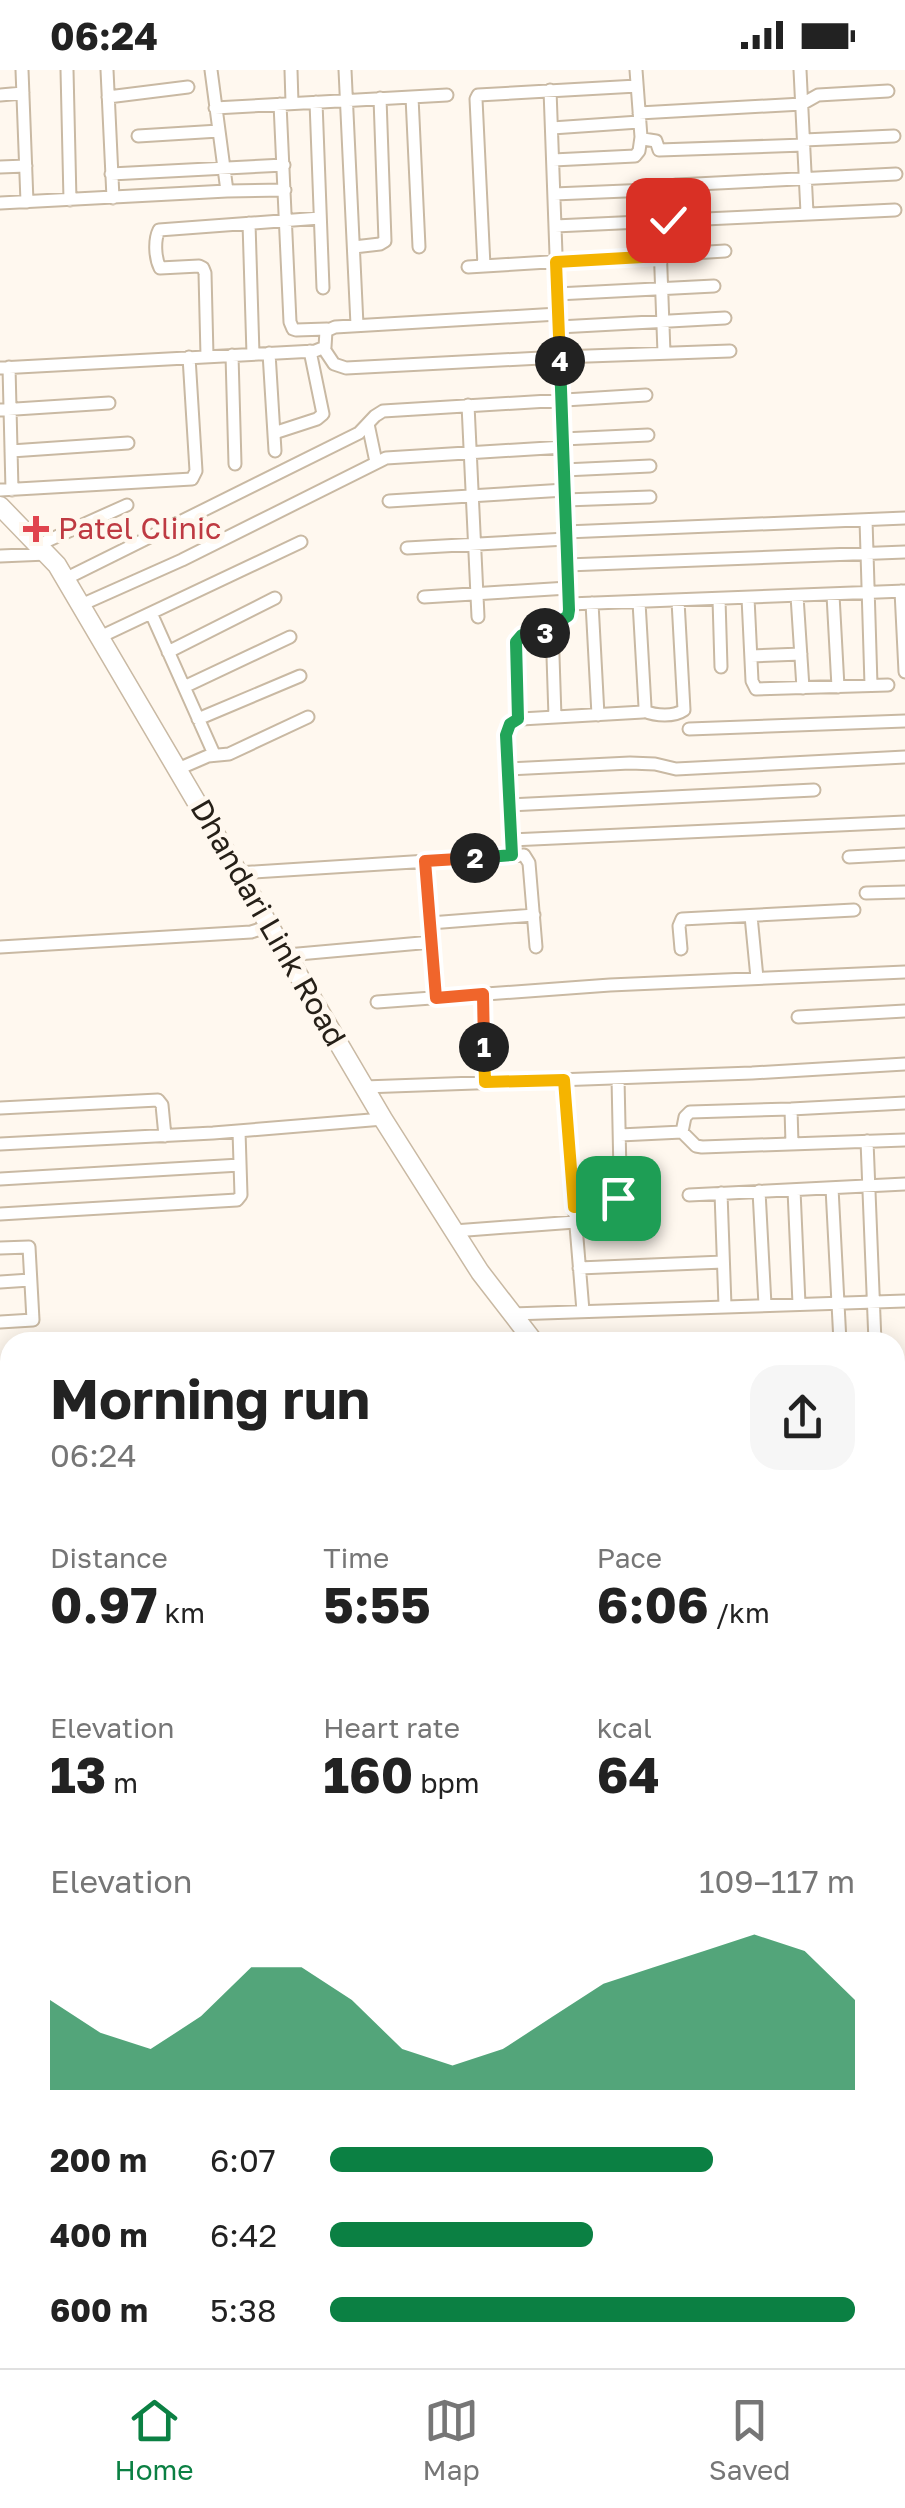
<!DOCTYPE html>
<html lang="en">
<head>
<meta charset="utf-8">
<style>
  :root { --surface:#fff; --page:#f6f6f6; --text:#222; --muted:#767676; --line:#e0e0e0; --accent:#0b8043 }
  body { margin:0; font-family:"Golos Text",sans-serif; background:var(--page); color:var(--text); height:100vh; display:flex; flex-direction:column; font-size:38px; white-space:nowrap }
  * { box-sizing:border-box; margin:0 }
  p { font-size:32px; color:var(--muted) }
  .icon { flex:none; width:55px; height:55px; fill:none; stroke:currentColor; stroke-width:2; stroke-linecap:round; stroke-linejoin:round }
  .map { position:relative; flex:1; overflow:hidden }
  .sheet { position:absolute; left:0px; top:1262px; width:905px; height:1038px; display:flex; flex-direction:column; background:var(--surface); border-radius:30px 30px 0 0; box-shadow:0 5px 25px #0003 }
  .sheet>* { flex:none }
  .pin { position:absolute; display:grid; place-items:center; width:85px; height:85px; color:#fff; margin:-42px; border-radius:20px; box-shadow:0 5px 15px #0006 }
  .km { position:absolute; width:50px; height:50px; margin:-25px; border-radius:50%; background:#222; color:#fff; font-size:28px; line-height:50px; text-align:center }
  .round { display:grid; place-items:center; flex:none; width:105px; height:105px; border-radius:30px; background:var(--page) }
  .head { display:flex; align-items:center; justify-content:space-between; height:170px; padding:0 50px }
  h1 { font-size:55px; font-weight:700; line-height:75px }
  .figures { display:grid; grid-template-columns:repeat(3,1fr); gap:15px; height:170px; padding:10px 50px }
  .figures div { display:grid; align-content:center }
  .figures b { font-size:50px; font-weight:700 }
  .figures small { font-size:28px; font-weight:400 }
  .figures p { font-size:28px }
  .chart { height:280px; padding:20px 50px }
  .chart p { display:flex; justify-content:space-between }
  .chart svg { width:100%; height:180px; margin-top:10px; fill:var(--accent); opacity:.7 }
  ul { padding:0 50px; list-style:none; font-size:32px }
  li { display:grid; grid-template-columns:160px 120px 1fr; align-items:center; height:75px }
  li i { height:25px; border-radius:12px; background:var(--accent) }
  .status { display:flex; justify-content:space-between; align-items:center; height:70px; padding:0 50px; background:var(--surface); direction:ltr }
  .status svg { height:28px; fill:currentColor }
  .dock { display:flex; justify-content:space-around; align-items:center; height:140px; border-top:2px solid var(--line); background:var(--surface); font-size:28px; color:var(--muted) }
  .dock a { display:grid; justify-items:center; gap:5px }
  .dock .current { color:var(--accent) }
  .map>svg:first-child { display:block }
</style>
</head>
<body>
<div class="status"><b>06:24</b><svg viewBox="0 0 49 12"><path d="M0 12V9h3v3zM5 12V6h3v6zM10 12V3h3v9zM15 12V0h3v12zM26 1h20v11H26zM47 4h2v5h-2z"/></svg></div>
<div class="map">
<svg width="905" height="2298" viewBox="0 0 905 2298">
  <rect width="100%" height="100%" fill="#fff8ef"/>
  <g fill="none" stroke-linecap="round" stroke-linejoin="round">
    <defs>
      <path id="street" d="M22,0l5,132
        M67,0l3,130
        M107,0l6,128
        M211,0l16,121
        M291,0l1,33
        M345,0l12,255
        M636,0l5,67 2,2 13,2 3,9 145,-5
        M800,0l7,143
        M550,20l19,520 -1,6 -16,10 3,91
        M0,25l23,-2
        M108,27l80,-10
        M412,27l7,150
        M316,32l7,186
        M280,34l10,218 3,7 3,1 31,-1
        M215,38l232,-13
        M639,43l163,-9 16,-9 70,-4
        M552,58l87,-6
        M138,66l81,-5
        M804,70l90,-4
        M553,90l82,-4 4,-5 2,-14
        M0,97l26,-1
        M111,104l173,-9
        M658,119l6,164
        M554,124l95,-4 28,-5 219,-11
        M0,133l227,-12 58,-1
        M249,153l4,131
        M555,156l340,-16
        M354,177l26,-3 5,-3 -5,-143
        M484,196l-8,-167 2,-4 159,-9
        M468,197l257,-16
        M557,224l157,-8
        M559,257l166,-9
        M324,279l10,15 12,4 214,-11 170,-6
        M269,283l6,98
        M232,285l3,109
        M207,286l-2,-83 -2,-5 -4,-2 -39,2c-5,-10 -6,-28 -1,-38l161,-12
        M9,297l3,123
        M0,298l315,-17 10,-4 1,-16 9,-4 223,-13
        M468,335l10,212
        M0,340l109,-7
        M368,354l8,38
        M274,363l43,-14 6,-5 -13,-63
        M563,369l85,-4
        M11,381l117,-8
        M564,400l86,-4
        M0,420l192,-11 4,-8 -7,-114
        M565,430l85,-3
        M389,431l176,-11
        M866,450l5,165
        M566,462l339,-14
        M38,475l89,-40
        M407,478l159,-9
        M0,486l47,-2
        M567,495l338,-13
        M65,509l294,-146 16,-17 8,-5 263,-16
        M901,521l4,81
        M833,525l5,92
        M797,526l6,92
        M424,527l144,-9
        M748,528l4,83 4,8 132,-4
        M719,529l2,68
        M592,533l6,112
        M569,534l336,-13
        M81,535l101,-45 204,-102 178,-11
        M151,543l63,141
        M100,567l201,-95
        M168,582l107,-54
        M751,586l50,-2
        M184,617l106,-50
        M644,641c12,5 30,6 40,-1l-6,-109
        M198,649l102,-43
        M518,649l-1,-77 5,-7 29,-2
        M689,659l216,-8
        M178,699l30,-13 21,-2 79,-37
        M508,699l122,-6 25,1 21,5 229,-12
        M509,735l305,-15
        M511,770l394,-18
        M511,773l-5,-108c2,-9 5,-14 15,-16l122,-7 2,-5 -6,-105
        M849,787l56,-3
        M425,791l11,137
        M238,803l286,-18 5,8 7,84
        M866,823l39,-1
        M751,846l6,62
        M430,853l104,-8
        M0,877l251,-15 19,-6
        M681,879l-2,-23 3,-7 172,-9
        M287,885l145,-13
        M483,924l2,89
        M377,932l233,-17 295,-13
        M798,947l107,-6
        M564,1010l19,231
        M364,1017l388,-14 153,-9
        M0,1038l158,-8 4,5 3,31
        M791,1039l1,35
        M682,1062l3,-15 5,-5 101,-3 114,-6
        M620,1065l62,-3 14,14 6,1 203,-7
        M867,1071l8,201
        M0,1074l213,-11 170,-14
        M0,1109l240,-14
        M832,1118l8,154
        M794,1120l5,114
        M759,1121l6,114
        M721,1123l4,113
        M689,1125l216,-11
        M573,1137l45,-8 2,-25 -2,-96
        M0,1144l237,-14 4,-5 -2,-64
        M454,1161l121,-9
        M0,1178l29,-1 4,73 -33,2
        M579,1198l144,-6
        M0,1212l30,-2
        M512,1244l393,-13
        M895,1332h10
        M0,1425h7l3,-3 -9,-105
        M895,1523l10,-5
        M895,1885l10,16
        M895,2037l10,-1
        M895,2246l10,-1
        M765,2290l1,8
        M813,2290l1,8
        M866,2290l1,8"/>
      <path id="secondary" d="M0,436l57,59 326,554 97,153 54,70
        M895,1725l10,-8
        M895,1804l10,17
        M0,2009l10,-7
        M590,2298l4,-8"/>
    </defs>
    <use href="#street" stroke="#c9b9a3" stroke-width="15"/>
    <use href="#secondary" stroke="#c9b9a3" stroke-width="21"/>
    <use href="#street" stroke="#fff" stroke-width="11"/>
    <use href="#secondary" stroke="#fff" stroke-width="18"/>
  </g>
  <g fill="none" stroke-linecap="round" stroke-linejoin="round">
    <defs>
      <path id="split-1" d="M484,977l1,35 79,-2 10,127 44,-9"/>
      <path id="split-2" d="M475,788l-50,3 11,137 47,-4 1,53"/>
      <path id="split-3" d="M475,788l37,-3 -6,-120 4,-11 8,-5 -2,-77 6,-7 23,-2"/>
      <path id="split-4" d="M545,563h7v-7l16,-10 1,-6 -9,-249"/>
      <path id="split-5" d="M560,291l-4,-99 104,-6v-35l8,-1"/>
    </defs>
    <use href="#split-1" stroke="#fff" stroke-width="20"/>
    <use href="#split-2" stroke="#fff" stroke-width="20"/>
    <use href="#split-3" stroke="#fff" stroke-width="20"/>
    <use href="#split-4" stroke="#fff" stroke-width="20"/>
    <use href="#split-5" stroke="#fff" stroke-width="20"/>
    <use href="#split-1" stroke="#f5b400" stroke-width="12"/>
    <use href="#split-2" stroke="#f0652b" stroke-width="12"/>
    <use href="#split-3" stroke="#22a559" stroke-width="12"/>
    <use href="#split-4" stroke="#22a559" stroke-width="12"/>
    <use href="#split-5" stroke="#f5b400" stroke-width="12"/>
  </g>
  <path fill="#e0444e" stroke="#fff8ef" stroke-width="4" d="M31 444h10v10h10v10h-10v10h-10v-10h-10v-10h10z"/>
  <g text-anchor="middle" stroke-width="10" stroke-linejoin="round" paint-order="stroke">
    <g font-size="30" fill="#be3a42" stroke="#fff8ef" text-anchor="start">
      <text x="58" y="469">Patel Clinic</text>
    </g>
    <g font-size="30" fill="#262018" stroke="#fff8ef">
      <text transform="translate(268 853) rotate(60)" y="10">Dhandari Link Road</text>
    </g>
  </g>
</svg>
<div class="pin" style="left:618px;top:1128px;background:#1e9e55"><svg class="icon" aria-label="arrive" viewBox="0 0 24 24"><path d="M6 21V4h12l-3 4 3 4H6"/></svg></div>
<div class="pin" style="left:668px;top:150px;background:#d93025"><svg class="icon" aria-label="check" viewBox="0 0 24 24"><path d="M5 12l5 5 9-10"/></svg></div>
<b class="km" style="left:484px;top:977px">1</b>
<b class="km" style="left:475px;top:788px">2</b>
<b class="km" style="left:545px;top:563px">3</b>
<b class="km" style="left:560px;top:291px">4</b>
<section class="sheet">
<div class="head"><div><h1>Morning run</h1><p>06:24</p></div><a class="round"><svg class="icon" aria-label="share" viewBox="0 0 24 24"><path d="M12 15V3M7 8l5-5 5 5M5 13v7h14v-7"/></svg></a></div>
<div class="figures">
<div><p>Distance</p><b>0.97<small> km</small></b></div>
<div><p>Time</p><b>5:55</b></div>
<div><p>Pace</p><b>6:06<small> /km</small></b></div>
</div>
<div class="figures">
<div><p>Elevation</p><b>13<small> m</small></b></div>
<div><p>Heart rate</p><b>160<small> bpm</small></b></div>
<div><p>kcal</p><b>64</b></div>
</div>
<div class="chart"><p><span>Elevation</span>109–117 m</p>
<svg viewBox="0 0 160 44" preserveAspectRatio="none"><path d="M0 44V22L10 30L20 34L30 26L40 14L50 14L60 22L70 34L80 38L90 34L100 26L110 18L120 14L130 10L140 6L150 10L160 22V44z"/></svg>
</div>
<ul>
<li><b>200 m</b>6:07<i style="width:73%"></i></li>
<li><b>400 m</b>6:42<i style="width:50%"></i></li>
<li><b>600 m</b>5:38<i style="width:100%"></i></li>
</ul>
</section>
</div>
<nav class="dock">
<a class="current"><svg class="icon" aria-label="home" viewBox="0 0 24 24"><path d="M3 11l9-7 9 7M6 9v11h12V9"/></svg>Home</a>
<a><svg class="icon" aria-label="map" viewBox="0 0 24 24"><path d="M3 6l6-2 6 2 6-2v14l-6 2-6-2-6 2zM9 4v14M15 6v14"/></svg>Map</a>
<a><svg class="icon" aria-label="saved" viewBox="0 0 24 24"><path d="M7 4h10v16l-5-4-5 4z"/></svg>Saved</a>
</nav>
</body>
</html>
